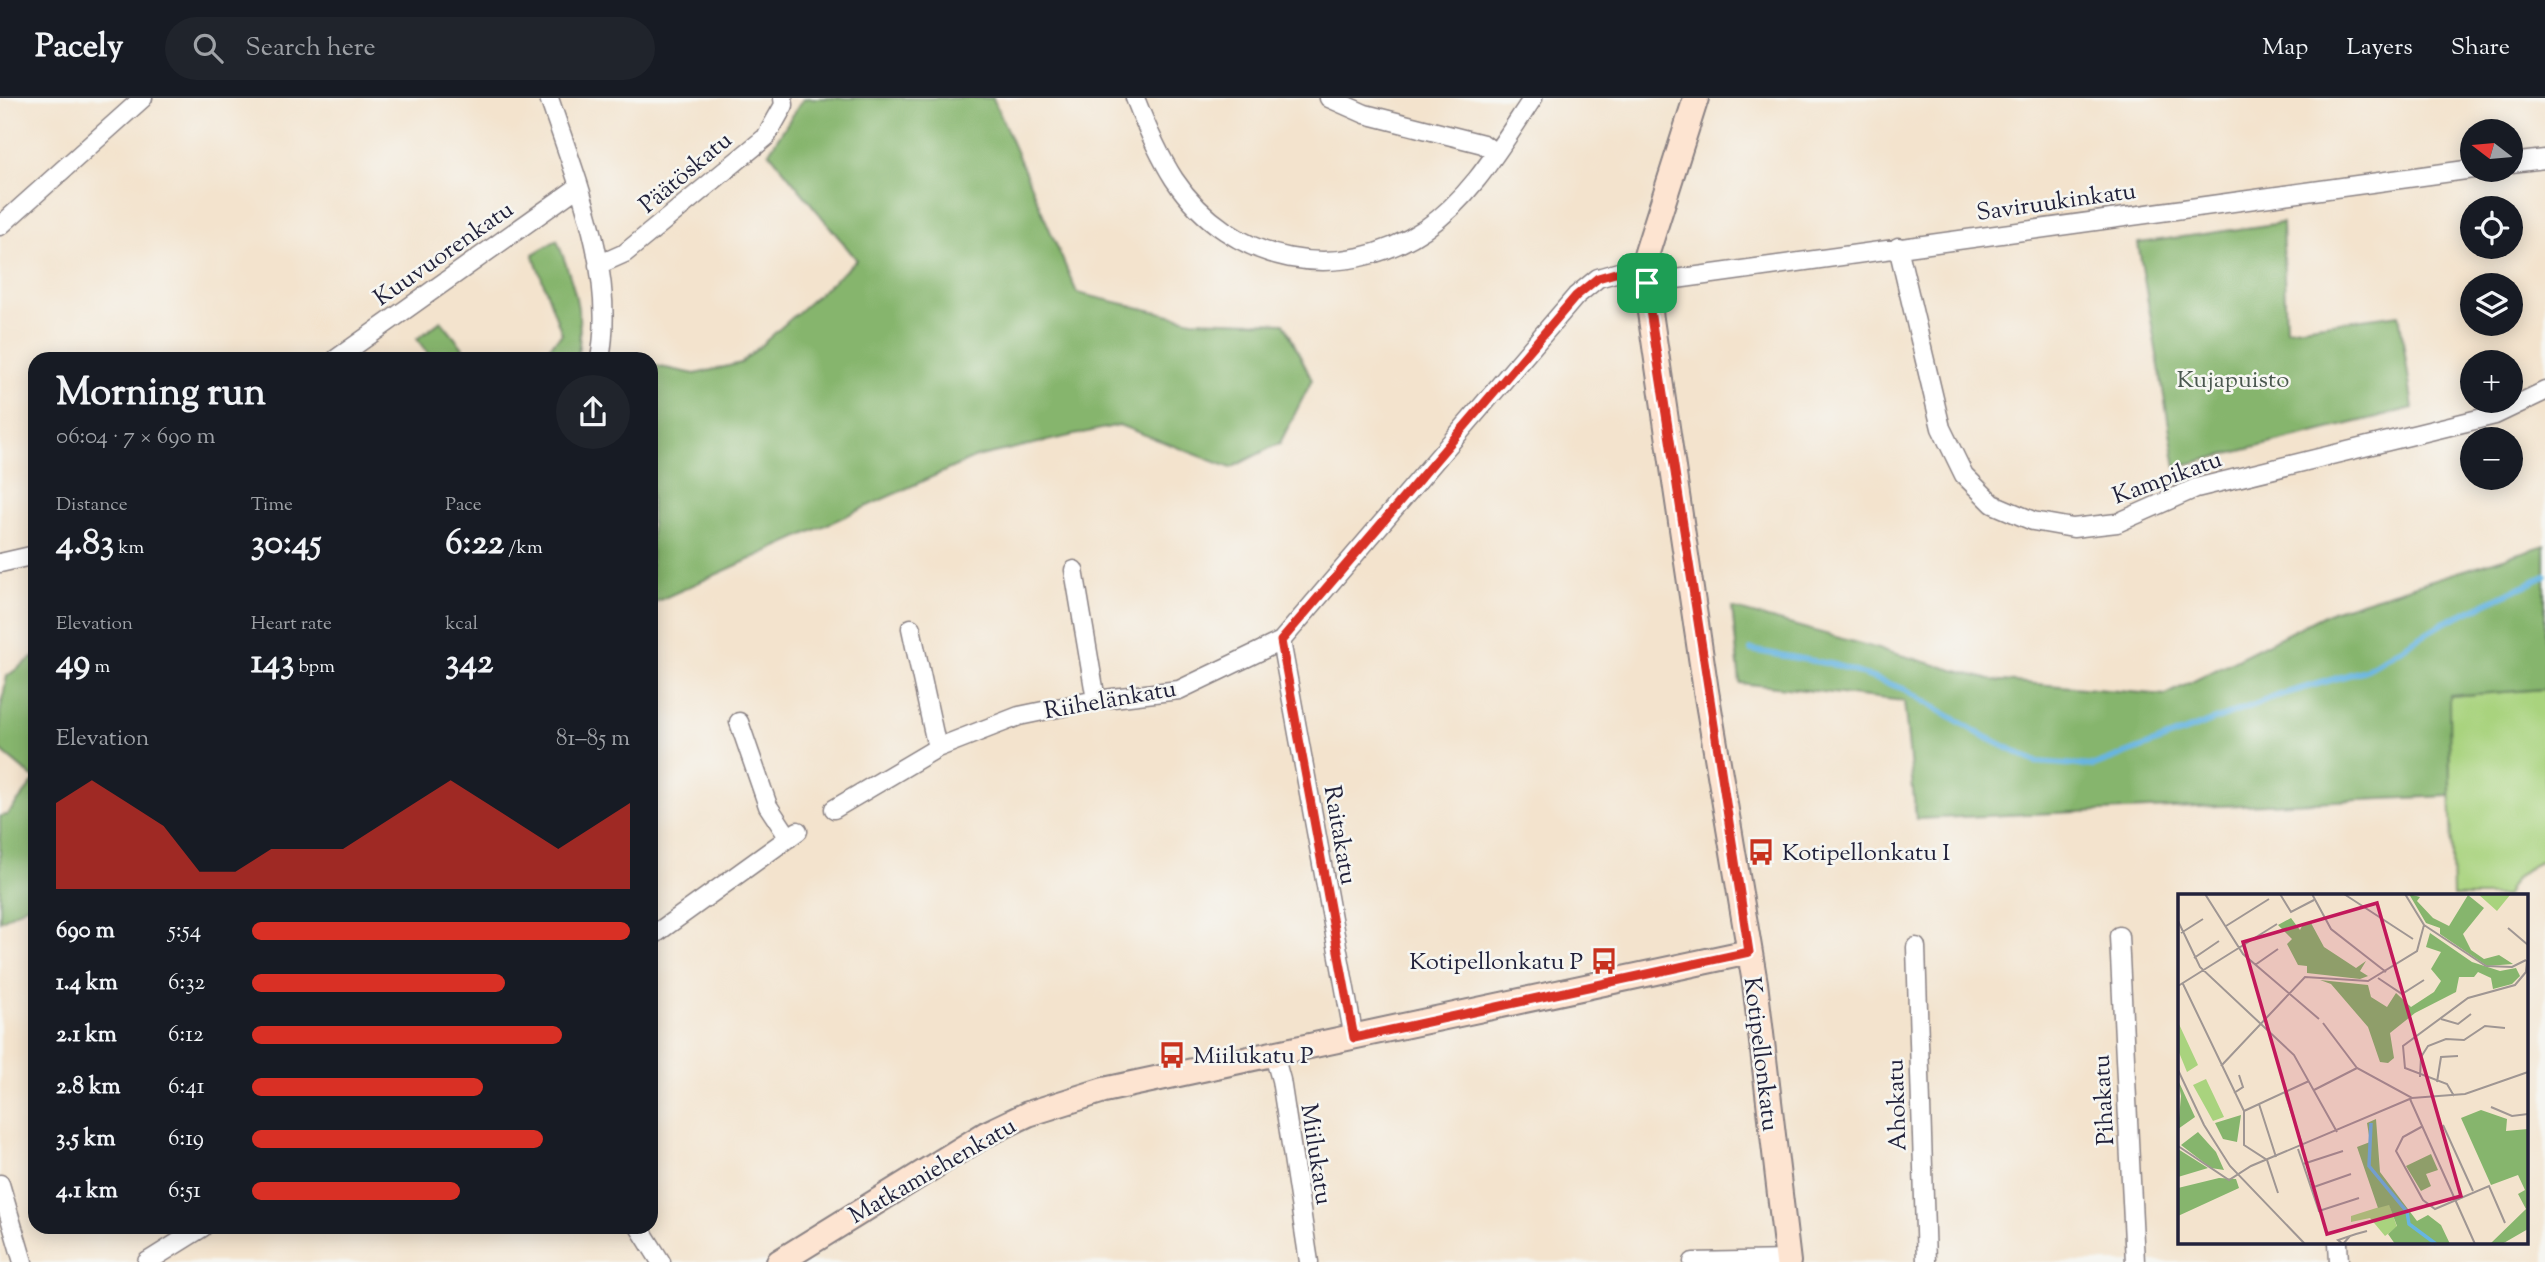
<!DOCTYPE html>
<html lang="en">
<head>
<meta charset="utf-8">
<style>
  :root { --surface:#171b24; --page:#20242c; --text:#f1f3f6; --muted:#9ea1a6; --line:#363941; --accent:#d93025 }
  body { margin:0; font-family:"Sorts Mill Goudy",serif; background:var(--page); color:var(--text); height:100vh; display:flex; flex-direction:column; font-size:26px; white-space:nowrap }
  * { box-sizing:border-box; margin:0 }
  p { font-size:23px; color:var(--muted) }
  .icon { flex:none; width:38px; height:38px; fill:none; stroke:currentColor; stroke-width:2; stroke-linecap:round; stroke-linejoin:round }
  .map { position:relative; flex:1; overflow:hidden }
  .details { position:absolute; left:28px; top:254px; width:630px; height:882px; display:flex; flex-direction:column; background:var(--surface); border-radius:21px; box-shadow:0 4px 18px #0003 }
  .details>* { flex:none }
  .needle { width:46px; rotate:286deg }
  .controls { position:absolute; left:2460px; top:21px; display:grid; gap:14px }
  .controls a { display:grid; place-items:center; width:63px; height:63px; border-radius:50%; background:var(--surface); box-shadow:0 4px 18px #0003; font-size:35px }
  .pin { position:absolute; display:grid; place-items:center; width:60px; height:60px; color:#fff; margin:-30px; border-radius:14px; box-shadow:0 4px 10px #0006 }
  .round { display:grid; place-items:center; flex:none; width:74px; height:74px; border-radius:37px; background:var(--page) }
  .overview { display:flex; align-items:center; justify-content:space-between; height:119px; padding:0 28px }
  h1 { font-size:38px; font-weight:800; line-height:52px }
  .figures { display:grid; grid-template-columns:repeat(3,1fr); gap:10px; height:119px; padding:7px 28px }
  .figures div { display:grid; align-content:center }
  .figures b { font-size:35px; font-weight:800 }
  .figures small { font-size:19px; font-weight:400 }
  .figures p { font-size:19px }
  .chart { height:196px; padding:14px 28px }
  .chart p { display:flex; justify-content:space-between }
  .chart svg { width:100%; height:126px; margin-top:7px; fill:var(--accent); opacity:.7 }
  ul { padding:0 28px; list-style:none; font-size:23px }
  li { display:grid; grid-template-columns:112px 84px 1fr; align-items:center; height:52px }
  li i { height:18px; border-radius:9px; background:var(--accent) }
  header { display:flex; align-items:center; gap:42px; box-sizing:border-box; height:98px; padding:0 35px; background:var(--surface); border-bottom:2px solid var(--line) }
  header strong { font-size:33px }
  nav { display:flex; gap:38px; margin-inline-start:auto; font-size:24px }
  .search { width:490px; height:63px; background:var(--page); display:flex; align-items:center; gap:18px; box-sizing:border-box; padding:0 24px; border-radius:38px; color:var(--muted); font-size:26px }
  .map>svg:first-child { display:block }
</style>
</head>
<body>
<header>
<strong>Pacely</strong>
<div class="search"><svg class="icon" aria-label="search" viewBox="0 0 24 24"><circle cx="10" cy="10" r="6"/><path d="M15 15l6 6"/></svg>Search here</div>
<nav><a>Map</a><a>Layers</a><a>Share</a></nav>
</header>
<div class="map">
<svg width="2545" height="1164" viewBox="0 0 2545 1164">
  <rect width="100%" height="100%" fill="#f6f6f2"/>
  <filter id="ink" filterUnits="userSpaceOnUse"><feTurbulence type="fractalNoise" baseFrequency=".0143" numOctaves="2"/><feDisplacementMap in="SourceGraphic" scale="14" xChannelSelector="R" yChannelSelector="G"/><feConvolveMatrix kernelMatrix="1 2 1 2 8 2 1 2 1" color-interpolation-filters="sRGB"/></filter>
  <filter id="wash" filterUnits="userSpaceOnUse"><feTurbulence type="fractalNoise" baseFrequency=".00686" numOctaves="4" result="noise"/><feDisplacementMap in="SourceGraphic" scale="28" xChannelSelector="R" yChannelSelector="G"/><feGaussianBlur stdDeviation="1.57" result="paint"/><feColorMatrix in="noise" values="0 0 0 0 0 0 0 0 0 0 0 0 0 0 0 0 0 1.4 0 .05"/><feComposite in="paint" operator="in"/></filter>
  <g filter="url(#wash)">
    <rect width="100%" height="100%" fill="#f3e3cd"/>
    <path fill="#a9d37e" stroke="#667a5c" stroke-width="2" d="M2545,591v171c-20,8 -31,16 -39,36h-53l-5,-200z"/>
    <path fill="#86b56d" stroke="#546c54" stroke-width="2" d="M808,0h185l84,195 115,27 92,3 28,57 -32,63 -49,25 -112,-43 -143,32 -325,147v-239l44,9 46,-11 116,-103 -88,-108 34,-53z
      M2282,125l4,106 113,-15 14,94 -237,59 -38,-224z
      M557,142c15,39 29,76 20,119h-39l24,-25 -29,-80z
      M441,223l31,38h-40l-15,-20z
      M2545,447v144l-96,7 1,100 -534,23 -12,-118 -164,-18 -8,-75 258,72 176,15 166,-84z
      M35,558v123l-35,-29v-38l7,-36z
      M35,682v121l-35,20v-105l7,-1z"/>
    <g fill="none" stroke-linecap="round" stroke-linejoin="round">
      <path stroke="#67b5e1" stroke-width="6" d="M1751,552l85,15 68,24 74,44 58,29 58,4 186,-71 85,-25 78,-47 102,-47"/>
    </g>
  </g>
  <g filter="url(#ink)">
    <g fill="none" stroke-linecap="round" stroke-linejoin="round">
      <defs>
        <path id="street" d="M549,0c27,81 67,174 51,261
          M1135,0c11,28 23,56 39,81 57,86 167,107 251,50 47,-32 77,-85 108,-131
          M1329,0l36,16 118,30 12,9
          M2511,65l34,-4
          M0,128l143,-128
          M1898,149l43,181 23,47 29,29 40,17 40,7 44,-5 79,-35 299,-73 50,-24
          M598,167l27,-12 141,-116 18,-32 -1,-7
          M1647,185l826,-114
          M336,261l242,-172
          M0,465l35,-8
          M1074,472l22,130
          M911,530l26,120
          M1281,543l73,397
          M739,624l29,84 21,32
          M834,711l103,-61 82,-32 77,-16 83,-10 102,-49 295,-345 22,-18 45,-13
          M2119,838l16,326
          M651,839l147,-106
          M1916,849l10,315
          M1274,957l7,25 28,182
          M0,1086l23,78
          M639,1129l22,35
          M2338,1145l1,19
          M147,1164l56,-35
          M1693,1164l95,-2"/>
        <path id="secondary" d="M1696,0l-53,167 63,426 49,292 33,279
          M779,1164l207,-128 42,-20 76,-24 645,-138"/>
      </defs>
      <use href="#street" stroke="#8a8284" stroke-width="21"/>
      <use href="#secondary" stroke="#8a8284" stroke-width="28"/>
      <use href="#street" stroke="#fff" stroke-width="18"/>
      <use href="#secondary" stroke="#fde4d1" stroke-width="24"/>
    </g>
  </g>
  <g fill="none" stroke-linecap="round" stroke-linejoin="round" filter="url(#ink)">
    <defs>
      <path id="route" d="M1643,167l106,687 -395,86 -73,-397 295,-345 22,-18z"/>
    </defs>
    <use href="#route" stroke="#fff" stroke-width="14"/>
    <use href="#route" stroke="#d93025" stroke-width="9"/>
  </g>
  <defs>
    <symbol id="bus-bare" viewBox="-9 -9 18 18"><path d="M-5-6H5V4H4V6H2V4H-2V6H-4V4H-5ZM-3.5-4V0h7V-4ZM-3.5 1.2v1.5H-2V1.2ZM2 1.2v1.5H3.5V1.2Z" fill="#c8321e" stroke="#f6f6f2" stroke-width="2.5" paint-order="stroke"/></symbol>
  </defs>
  <g fill-rule="evenodd">
    <use href="#bus-bare" x="1742" y="735" width="38" height="38"/>
    <use href="#bus-bare" x="1585" y="844" width="38" height="38"/>
    <use href="#bus-bare" x="1153" y="938" width="38" height="38"/>
  </g>
  <g text-anchor="middle" stroke-width="5" stroke-linejoin="round" paint-order="stroke">
    <g font-size="24" fill="#22223b" stroke="#f6f6f2">
      <text transform="translate(685 74) rotate(-40)" y="8">Päätöskatu</text>
      <text transform="translate(2056 103) rotate(-8)" y="8">Saviruukinkatu</text>
      <text transform="translate(443 155) rotate(-35)" y="8">Kuuvuorenkatu</text>
      <text transform="translate(2167 379) rotate(-20)" y="8">Kampikatu</text>
      <text transform="translate(1110 601) rotate(-10)" y="8">Riihelänkatu</text>
      <text transform="translate(1341 737) rotate(80)" y="8">Raitakatu</text>
      <text transform="translate(1762 956) rotate(83)" y="8">Kotipellonkatu</text>
      <text transform="translate(2103 1002) rotate(-93)" y="8">Pihakatu</text>
      <text transform="translate(1896 1007) rotate(-92)" y="8">Ahokatu</text>
      <text transform="translate(1317 1056) rotate(81)" y="8">Miilukatu</text>
      <text transform="translate(932 1072) rotate(-30)" y="8">Matkamiehenkatu</text>
    </g>
    <g font-size="24" fill="#4a574f" stroke="#f6f6f2">
      <text x="2233" y="289">Kujapuisto</text>
    </g>
    <g font-size="24" fill="#22223b" stroke="#f6f6f2" text-anchor="start">
      <text x="1782" y="762">Kotipellonkatu I</text>
      <text x="1583" y="871" text-anchor="end">Kotipellonkatu P</text>
      <text x="1193" y="965">Miilukatu P</text>
    </g>
  </g>
  <g transform="translate(2178 796)">
    <rect width="350" height="350" fill="#f3e3cd"/>
    <path d="M300,0h30l2,1 -13,16zM0,128l20,43 -11,7 -9,-22zM28,185l18,38 -11,4 -20,-36zM211,310l8,23 -12,9 -15,-18 -19,4v-6z" fill="#a9d37e"/>
    <path d="M231,0l11,3 -3,4 16,17 16,8 19,-31 16,13 -21,26 8,16 13,9 15,-4 14,9 -26,2 -47,-32v-6l-14,-5zM113,24l9,12 3,-6 8,-1 13,24 32,21 10,-7 -6,10 8,5 11,-4 -19,7 -53,-6v-7l-9,-1 -11,-21 5,-5 -14,-14zM252,39l42,29 28,9 16,-3 4,8 -8,8 -19,5 -2,-11 -13,-6 -4,5h-15l-3,15 -41,21 -25,20 4,25 -6,5 -8,-1 -12,-35 -37,-43 -11,-4 48,5 3,12 16,10 9,-14 15,14 23,-15 7,-11 -10,-12 10,-17 -15,-5zM0,186l17,37 -17,12 3,-33zM303,216l26,9 -1,12 22,-2v100l-26,15h-12l36,-35 -8,-15 7,-4 -7,-15 -27,10 -30,-67zM63,221l-4,27 -14,-3 -8,-16zM198,225l4,53 37,49 11,-6 13,10 9,19h-55l-7,-10 9,-8 -8,-21 -11,3 -21,-61 13,-5 -3,-19zM20,238l18,20 8,18 -13,-2 -30,-23zM0,255l30,19 -30,9zM253,260l7,16 -12,4 5,12 -10,5 -15,-25zM41,284l17,1 3,9 -61,28v-28z" fill="#86b56d"/>
    <path fill="none" stroke="#67b5e1" stroke-width="3.5" d="M193,229l-2,43 38,46 2,12 27,20"/>
    <path fill="none" stroke="#9f9693" stroke-width="2" d="M27,0l38,60 76,65M102,0l11,18 23,-12M134,0l19,35 55,43M166,0l69,45M0,27l22,46 94,88 43,77M246,31l62,41 26,1 14,-7M48,32l43,-27M330,34l20,17M3,39l22,-14M16,64l25,-17M77,71l23,-16M200,84l24,16 22,-14M5,90l61,127v34l23,15 11,33M0,92l99,-62M263,125l17,5 13,-10M145,129l34,45 55,30 53,-4 63,-22M43,172l84,-89 63,4 49,-30 7,-26 -19,-31M0,176l26,55 26,41 75,78M242,183l1,-20 7,-11 18,-7 18,1 21,-14 20,2M259,188l4,-25 17,-1M136,196l43,-22M56,199l9,-6 -4,-12M107,199l18,54M276,202l-7,-12 -42,-16 -2,-22 65,-48 47,-13 11,-13 1,-12M232,205l65,145M81,210l17,53M313,213l21,9 16,-2M66,217l65,-30M265,231l30,66M245,232l-20,11 -7,14 27,49 12,9 54,-23 16,37M0,252l51,34 22,-14 161,-68M120,255l21,62 40,-13M125,270l40,-13M133,294l40,-14M172,342l-7,8 -5,-4 18,-6 11,-3"/>
    <path fill="#c2185b" fill-opacity="0.15" stroke="#c2185b" stroke-width="3.5" d="M199,9l84,293 -134,38 -84,-292z"/>
    <rect width="350" height="350" fill="none" stroke="#22223b" stroke-width="3.5"/>
  </g>
</svg>
<div class="controls">
<a><svg class="needle" viewBox="-14 -14 28 28"><path d="M0-13l5 13h-10z" fill="#e53935"/><path d="M0 13l5-13h-10z" fill="#9ea1a6"/></svg></a>
<a><svg class="icon" aria-label="locate" viewBox="0 0 24 24"><circle cx="12" cy="12" r="6"/><path d="M12 2v4M12 18v4M2 12h4M18 12h4"/></svg></a>
<a><svg class="icon" aria-label="layers" viewBox="0 0 24 24"><path d="M12 4l9 5-9 5-9-5zM3 14l9 5 9-5"/></svg></a>
<a>+</a>
<a>−</a>
</div>
<div class="pin" style="left:1647px;top:185px;background:#1e9e55"><svg class="icon" aria-label="arrive" viewBox="0 0 24 24"><path d="M6 21V4h12l-3 4 3 4H6"/></svg></div>
<section class="details">
<div class="overview"><div><h1>Morning run</h1><p>06:04 · 7 × 690 m</p></div><a class="round"><svg class="icon" aria-label="share" viewBox="0 0 24 24"><path d="M12 15V3M7 8l5-5 5 5M5 13v7h14v-7"/></svg></a></div>
<div class="figures">
<div><p>Distance</p><b>4.83<small> km</small></b></div>
<div><p>Time</p><b>30:45</b></div>
<div><p>Pace</p><b>6:22<small> /km</small></b></div>
</div>
<div class="figures">
<div><p>Elevation</p><b>49<small> m</small></b></div>
<div><p>Heart rate</p><b>143<small> bpm</small></b></div>
<div><p>kcal</p><b>342</b></div>
</div>
<div class="chart"><p><span>Elevation</span>81–85 m</p>
<svg viewBox="0 0 160 44" preserveAspectRatio="none"><path d="M0 44V14L10 6L20 14L30 22L40 38L50 38L60 30L70 30L80 30L90 22L100 14L110 6L120 14L130 22L140 30L150 22L160 14V44z"/></svg>
</div>
<ul>
<li><b>690 m</b>5:54<i style="width:100%"></i></li>
<li><b>1.4 km</b>6:32<i style="width:67%"></i></li>
<li><b>2.1 km</b>6:12<i style="width:82%"></i></li>
<li><b>2.8 km</b>6:41<i style="width:61%"></i></li>
<li><b>3.5 km</b>6:19<i style="width:77%"></i></li>
<li><b>4.1 km</b>6:51<i style="width:55%"></i></li>
</ul>
</section>
</div>
</body>
</html>
